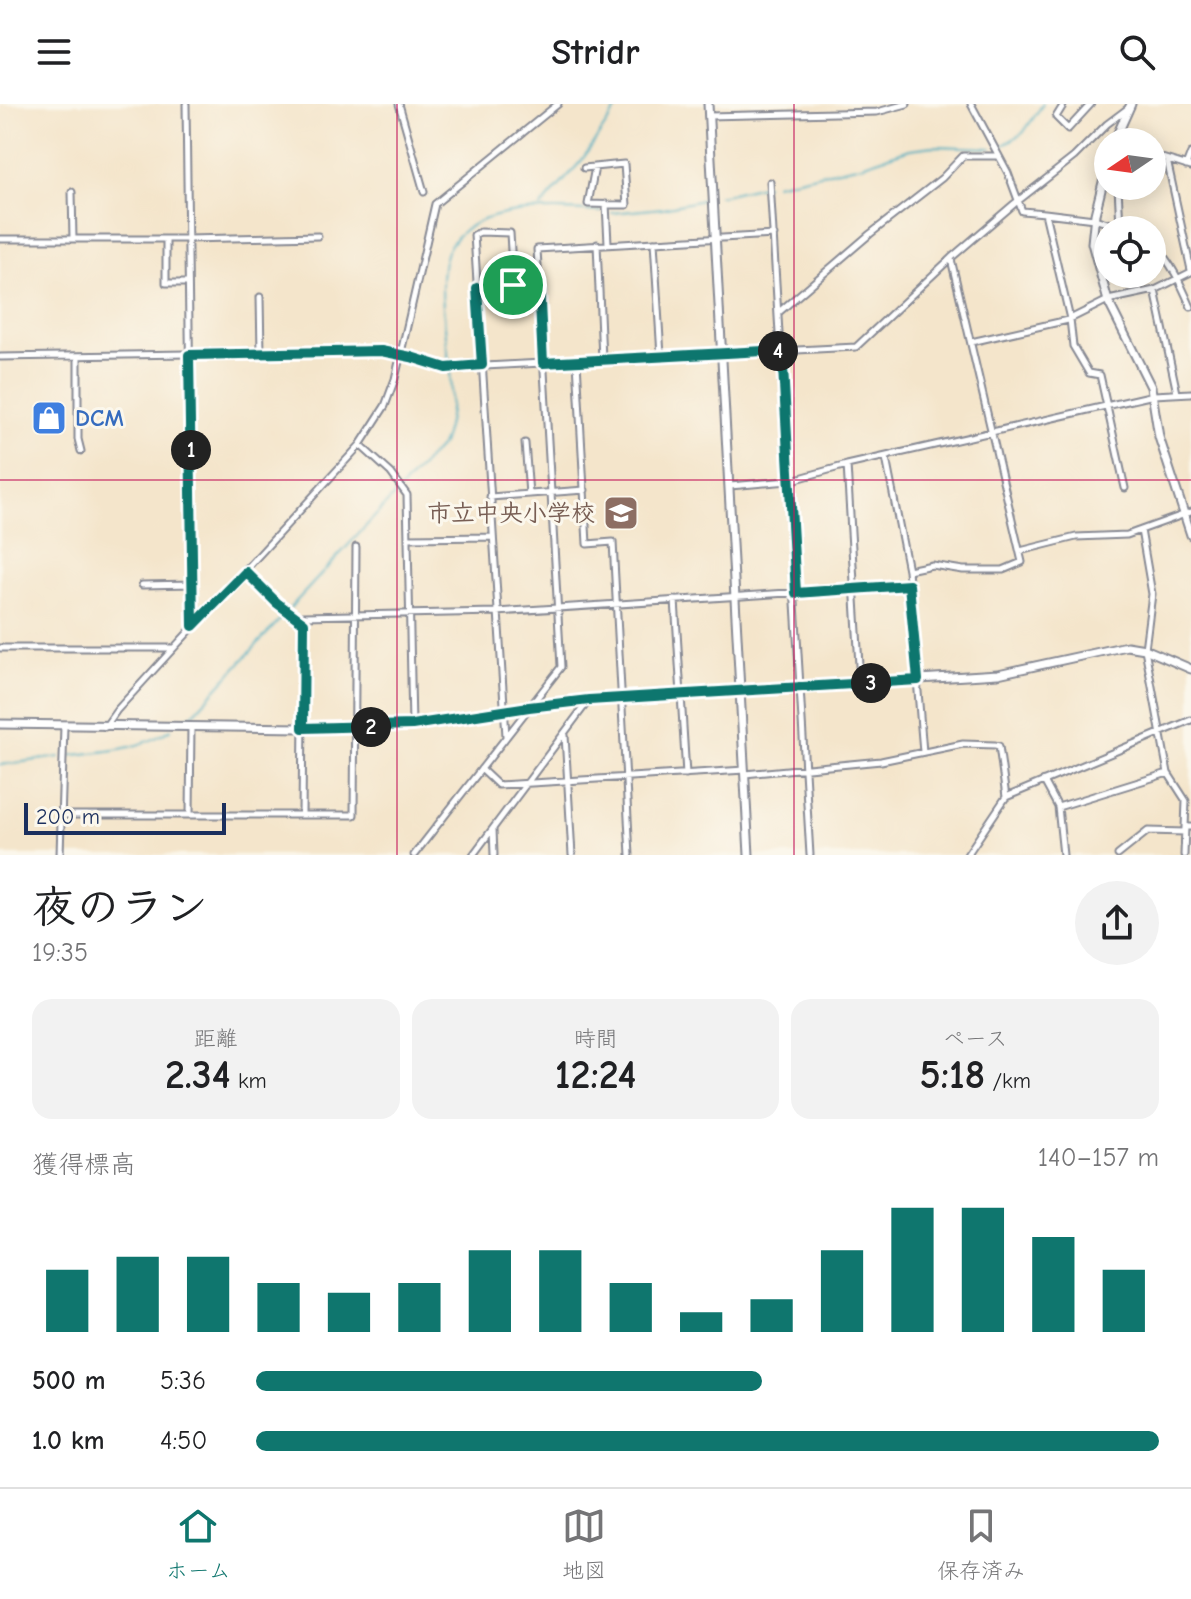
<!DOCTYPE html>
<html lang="ja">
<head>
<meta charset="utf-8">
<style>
  :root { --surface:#fff; --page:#f2f2f2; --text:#202124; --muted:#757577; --line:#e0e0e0; --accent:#0f766e }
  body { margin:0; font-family:"Comic Neue","Klee One",sans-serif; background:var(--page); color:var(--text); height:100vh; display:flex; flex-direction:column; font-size:30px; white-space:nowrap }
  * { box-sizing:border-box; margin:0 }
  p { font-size:26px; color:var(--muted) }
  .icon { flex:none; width:44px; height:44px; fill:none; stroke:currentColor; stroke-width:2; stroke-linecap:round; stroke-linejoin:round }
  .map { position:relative; height:751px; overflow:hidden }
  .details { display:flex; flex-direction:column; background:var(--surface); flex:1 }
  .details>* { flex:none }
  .needle { width:52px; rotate:257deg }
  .tools { position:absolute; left:1094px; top:24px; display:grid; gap:16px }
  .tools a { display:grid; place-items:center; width:72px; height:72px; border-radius:50%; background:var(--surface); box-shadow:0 4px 20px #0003; font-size:40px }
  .scale { position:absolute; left:24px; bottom:20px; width:202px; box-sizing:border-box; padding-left:8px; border:4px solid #1b2f5e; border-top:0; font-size:22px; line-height:28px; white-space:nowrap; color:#1b2f5e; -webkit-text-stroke:6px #fbf7ec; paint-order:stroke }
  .pin { position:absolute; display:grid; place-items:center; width:68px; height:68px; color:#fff; margin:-34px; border:4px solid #fff; border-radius:50%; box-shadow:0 2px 8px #0007 }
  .km { position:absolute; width:40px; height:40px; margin:-20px; border-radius:50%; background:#222; color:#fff; font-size:22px; line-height:40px; text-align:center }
  .round { display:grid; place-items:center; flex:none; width:84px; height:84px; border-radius:42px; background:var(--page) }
  .overview { display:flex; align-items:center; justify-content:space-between; height:136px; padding:0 32px }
  h1 { font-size:44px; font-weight:600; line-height:60px }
  .stats { display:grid; grid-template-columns:repeat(3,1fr); gap:12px; height:136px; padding:8px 32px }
  .stats div { display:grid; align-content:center; border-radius:20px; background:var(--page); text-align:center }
  .stats b { font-size:40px; font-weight:600 }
  .stats small { font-size:22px; font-weight:400 }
  .stats p { font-size:22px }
  .chart { height:224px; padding:16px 32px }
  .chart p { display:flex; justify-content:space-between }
  .chart svg { width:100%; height:144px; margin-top:8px; stroke:var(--accent); stroke-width:6 }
  ul { padding:0 32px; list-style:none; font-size:26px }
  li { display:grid; grid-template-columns:128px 96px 1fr; align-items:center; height:60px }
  li i { height:20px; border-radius:10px; background:var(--accent) }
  header { display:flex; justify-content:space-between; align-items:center; height:104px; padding:0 32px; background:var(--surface); font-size:36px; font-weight:600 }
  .tab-bar { display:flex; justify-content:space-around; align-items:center; height:112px; border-top:2px solid var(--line); background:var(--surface); font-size:22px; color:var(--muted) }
  .tab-bar a { display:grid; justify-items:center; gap:4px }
  .tab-bar .on { color:var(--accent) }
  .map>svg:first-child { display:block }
</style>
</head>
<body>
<header><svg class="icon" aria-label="menu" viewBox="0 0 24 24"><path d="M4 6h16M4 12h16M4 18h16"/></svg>Stridr<svg class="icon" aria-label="search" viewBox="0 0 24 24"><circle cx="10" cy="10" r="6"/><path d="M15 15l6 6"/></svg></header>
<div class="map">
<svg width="1191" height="751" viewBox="0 0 1191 751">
  <rect width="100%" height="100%" fill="#fbf7ec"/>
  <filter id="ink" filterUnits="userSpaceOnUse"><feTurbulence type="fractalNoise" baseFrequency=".0125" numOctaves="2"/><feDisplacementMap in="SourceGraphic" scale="16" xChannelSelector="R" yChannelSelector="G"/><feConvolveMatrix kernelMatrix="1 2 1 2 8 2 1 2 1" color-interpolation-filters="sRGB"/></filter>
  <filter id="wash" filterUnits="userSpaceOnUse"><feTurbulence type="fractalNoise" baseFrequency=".006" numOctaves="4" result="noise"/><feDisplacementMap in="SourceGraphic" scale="32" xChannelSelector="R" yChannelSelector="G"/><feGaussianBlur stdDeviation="1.8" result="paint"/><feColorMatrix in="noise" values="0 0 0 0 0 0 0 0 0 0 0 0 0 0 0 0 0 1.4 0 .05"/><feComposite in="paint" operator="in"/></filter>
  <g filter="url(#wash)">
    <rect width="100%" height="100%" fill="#f4e5cb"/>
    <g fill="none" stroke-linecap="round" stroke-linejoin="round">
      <path stroke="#3ea9be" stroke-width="2" d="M1002,42l21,-13 20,-29
        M775,80l86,-19 49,-16 24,-3 57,2
        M719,92l47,-11
        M541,103l41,-47 38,-56
        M612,109l51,-5 44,-9
        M449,261c-2,-30 -11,-75 -5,-104 13,-60 112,-52 157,-49
        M290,504l152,-164c9,-25 10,-46 8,-73
        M180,619l16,-12 90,-98
        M67,652c36,-5 73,-5 104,-27
        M0,661l60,-8"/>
    </g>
  </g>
  <g filter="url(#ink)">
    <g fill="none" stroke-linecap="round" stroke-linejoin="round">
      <defs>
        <path id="street" d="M186,0l7,521
          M399,0l25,88
          M971,0l37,69 14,38 23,2 25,106 3,27 16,27 11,2 25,113
          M1064,0l-8,13 12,12 23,-25
          M708,12l169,-4 30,-8
          M1152,51l39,12
          M1167,56l24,110
          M1186,62l5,-13
          M584,64l40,-4 3,41 -39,-1 7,-37
          M770,78l40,673
          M1118,82l2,41
          M72,88l1,47
          M606,100l2,39
          M1045,109l49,6 36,11
          M0,135h188l130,-3
          M166,135v44h22
          M654,138l7,114
          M1152,139c19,18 29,41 39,64
          M597,140l5,115
          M477,184l62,-5
          M1155,186l22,103
          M260,193l1,56
          M779,208l91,-78 72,-56 21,-22h36
          M971,238l97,-22 40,-20 47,-10 36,-18
          M78,252v83l3,12
          M0,253l381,-6 30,6 35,11 410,-21 95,-89 63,-54 60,-47 33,-33 20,-15
          M577,257l10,183 26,-2 17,313
          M525,339l4,51
          M360,341l31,28 16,22 5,230
          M886,354l22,112 15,182
          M847,361l13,217
          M730,382l59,-5 58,-16 307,-70 37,-2
          M490,393l95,-7
          M409,434l83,-1
          M1020,447l56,-14 51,-2 64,-23
          M908,466l24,-5 31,5h40l19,-8 -71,-303
          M246,468l31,31 26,19
          M142,481l51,-1
          M675,496l11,174
          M0,544h173
          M105,623l12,-17 243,-265 25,-39 10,-27 40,-175 123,-100
          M565,631l7,120
          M506,632l-32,-501 6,-3 30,1 3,52
          M481,665l17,16 247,-15
          M1168,669l18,28 -1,26
          M745,670l136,-13 82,-17 32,1 4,1 7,51 -39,58
          M1044,677l14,26 5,48
          M1006,693l185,-77
          M1058,703l110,-34 -23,-124 7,-55 -11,-64
          M190,710l1,-87
          M61,711h293l2,-268
          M302,711l2,-199 193,-4 412,-27
          M493,725l1,26
          M60,751l4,-129
          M414,751l147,-188 -24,-418 237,-14
          M473,751l116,-155
          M1118,751l30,-24 37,1
          M1184,751l1,-28h6"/>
        <path id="secondary" d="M708,0l41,751
          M1114,38l17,-38
          M1108,58l-13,52 -3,29 16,58 43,86 8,50 32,98
          M0,620l303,4 109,-3 117,-18 60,-7 409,-26 129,-28 18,3 46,20"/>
      </defs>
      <use href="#street" stroke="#888a94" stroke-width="9"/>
      <use href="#secondary" stroke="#888a94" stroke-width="11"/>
      <use href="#street" stroke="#fff" stroke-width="5"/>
      <use href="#secondary" stroke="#fff" stroke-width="7"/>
    </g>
  </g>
  <g fill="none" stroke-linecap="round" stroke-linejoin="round" filter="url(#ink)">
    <defs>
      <path id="route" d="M539,179l4,80 239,-13 14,243 113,-8 9,95 -329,20 -60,7 -117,18 -109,3 1,-105 -27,-20 -31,-31 -53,54 -4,-271 192,-4 30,6 35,11 36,-3 -5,-77z"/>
    </defs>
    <use href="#route" stroke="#fff" stroke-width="16"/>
    <use href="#route" stroke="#0f766e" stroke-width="10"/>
  </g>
  <path fill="none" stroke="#c2185b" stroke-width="2" stroke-opacity="0.55" d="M397,0v751M794,0v751M0,376h1191"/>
  <defs>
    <symbol id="shop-square" viewBox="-11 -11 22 22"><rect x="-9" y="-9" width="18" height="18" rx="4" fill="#3f7fe0" stroke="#fbf7ec"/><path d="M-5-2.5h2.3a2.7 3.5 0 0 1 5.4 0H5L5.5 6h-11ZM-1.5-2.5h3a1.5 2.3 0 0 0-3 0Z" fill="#fff"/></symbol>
    <symbol id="school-square" viewBox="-11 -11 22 22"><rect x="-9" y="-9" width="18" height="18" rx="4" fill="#8d6e63" stroke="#fbf7ec"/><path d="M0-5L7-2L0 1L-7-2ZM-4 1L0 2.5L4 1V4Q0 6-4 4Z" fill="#fff"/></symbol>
  </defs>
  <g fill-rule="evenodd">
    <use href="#shop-square" x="29" y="294" width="40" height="40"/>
    <use href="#school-square" x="601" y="389" width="40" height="40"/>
  </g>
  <g text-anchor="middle" stroke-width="6" stroke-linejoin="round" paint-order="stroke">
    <g font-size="24" font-weight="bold" fill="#366cbe" stroke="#fbf7ec" text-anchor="start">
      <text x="75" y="322">DCM</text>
    </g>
    <g font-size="24" font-weight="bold" fill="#785e54" stroke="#fbf7ec" text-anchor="end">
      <text x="595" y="417">市立中央小学校</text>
    </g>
  </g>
</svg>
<div class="tools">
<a><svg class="needle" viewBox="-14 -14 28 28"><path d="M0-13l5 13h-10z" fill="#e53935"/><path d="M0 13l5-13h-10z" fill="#757577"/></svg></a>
<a><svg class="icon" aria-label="locate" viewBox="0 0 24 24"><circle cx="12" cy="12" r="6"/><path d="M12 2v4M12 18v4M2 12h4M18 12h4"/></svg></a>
</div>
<div class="scale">200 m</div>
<div class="pin" style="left:513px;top:181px;background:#1e9e55"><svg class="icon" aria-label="arrive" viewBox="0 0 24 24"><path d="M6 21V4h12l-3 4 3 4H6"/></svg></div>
<b class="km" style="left:191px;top:346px">1</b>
<b class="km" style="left:371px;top:623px">2</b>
<b class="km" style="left:871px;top:579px">3</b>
<b class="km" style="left:778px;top:247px">4</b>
</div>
<section class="details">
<div class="overview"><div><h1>夜のラン</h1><p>19:35</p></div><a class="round"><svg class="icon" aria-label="share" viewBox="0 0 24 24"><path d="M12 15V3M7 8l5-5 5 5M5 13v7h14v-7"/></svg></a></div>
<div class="stats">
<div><p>距離</p><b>2.34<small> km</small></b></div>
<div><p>時間</p><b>12:24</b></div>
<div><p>ペース</p><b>5:18<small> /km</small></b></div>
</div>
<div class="chart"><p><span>獲得標高</span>140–157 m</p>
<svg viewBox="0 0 160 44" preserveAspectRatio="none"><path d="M5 44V25M15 44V21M25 44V21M35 44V29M45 44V32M55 44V29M65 44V19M75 44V19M85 44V29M95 44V38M105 44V34M115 44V19M125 44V6M135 44V6M145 44V15M155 44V25"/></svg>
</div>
<ul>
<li><b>500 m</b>5:36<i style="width:56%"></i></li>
<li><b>1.0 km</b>4:50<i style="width:100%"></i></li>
</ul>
</section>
<nav class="tab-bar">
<a class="on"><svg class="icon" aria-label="home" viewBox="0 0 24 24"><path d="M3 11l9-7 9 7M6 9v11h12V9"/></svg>ホーム</a>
<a><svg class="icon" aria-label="map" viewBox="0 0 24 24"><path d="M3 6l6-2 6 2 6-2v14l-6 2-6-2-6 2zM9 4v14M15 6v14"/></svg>地図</a>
<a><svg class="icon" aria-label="saved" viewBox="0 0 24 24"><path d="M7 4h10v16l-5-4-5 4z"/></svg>保存済み</a>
</nav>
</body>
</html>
